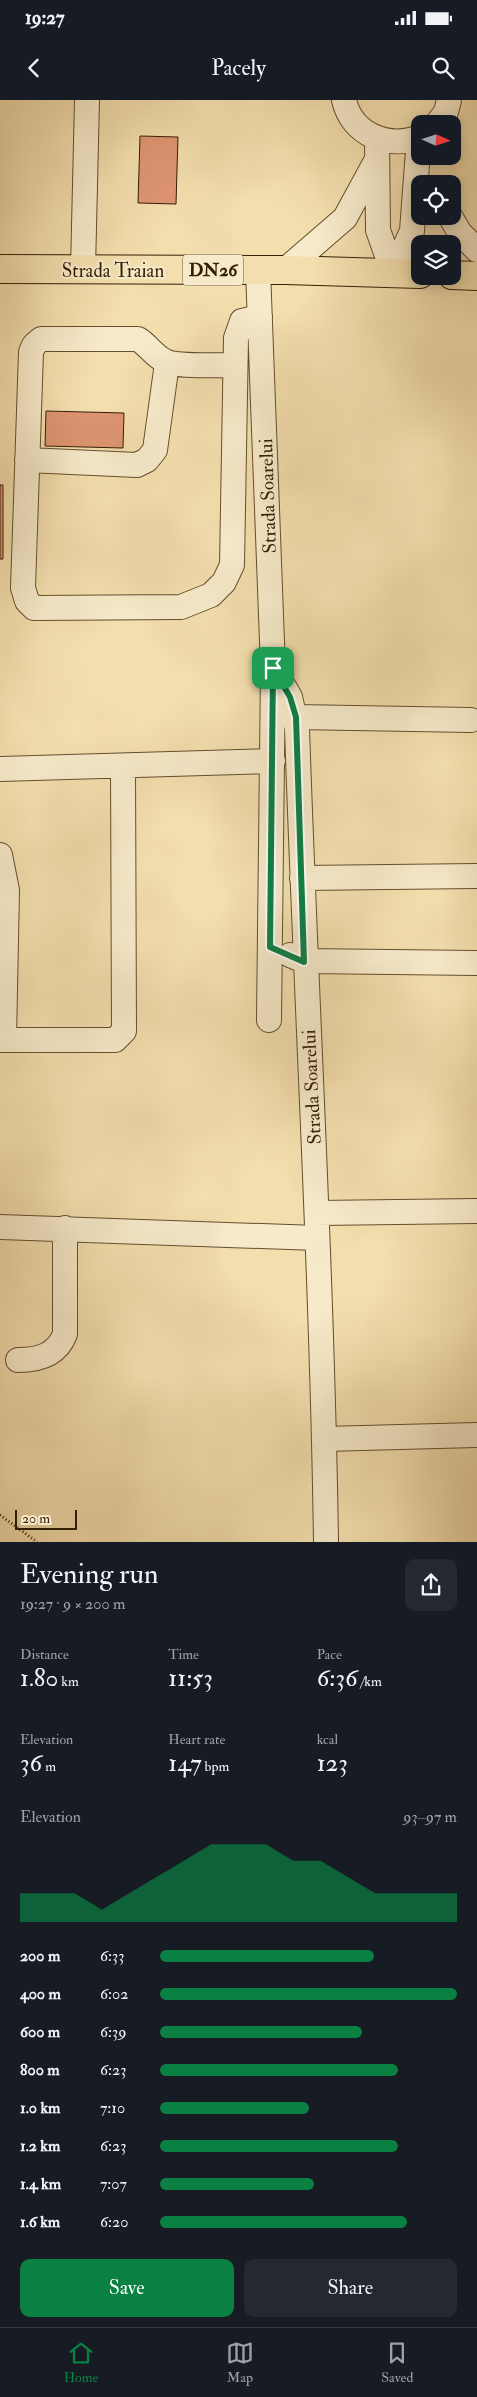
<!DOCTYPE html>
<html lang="en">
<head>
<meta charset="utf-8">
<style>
  :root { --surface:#171b24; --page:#242831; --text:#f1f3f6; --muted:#9ea1a6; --line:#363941; --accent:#0b8043 }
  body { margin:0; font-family:"IM FELL Double Pica",serif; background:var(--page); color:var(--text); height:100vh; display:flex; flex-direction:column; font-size:19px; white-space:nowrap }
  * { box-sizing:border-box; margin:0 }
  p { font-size:16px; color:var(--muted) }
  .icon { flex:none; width:28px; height:28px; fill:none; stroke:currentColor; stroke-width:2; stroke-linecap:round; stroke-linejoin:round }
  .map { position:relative; height:1442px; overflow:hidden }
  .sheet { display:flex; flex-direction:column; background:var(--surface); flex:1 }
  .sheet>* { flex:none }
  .needle { width:32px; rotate:93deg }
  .buttons { position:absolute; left:411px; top:15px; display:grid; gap:10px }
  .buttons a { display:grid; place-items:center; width:50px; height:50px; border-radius:10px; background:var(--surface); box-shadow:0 2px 12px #0003; font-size:25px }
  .scale { position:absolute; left:15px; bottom:12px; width:62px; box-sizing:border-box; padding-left:5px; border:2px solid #341e04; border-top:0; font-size:14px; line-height:18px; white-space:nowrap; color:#341e04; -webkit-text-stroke:4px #f7eaca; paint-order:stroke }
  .pin { position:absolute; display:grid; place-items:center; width:42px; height:42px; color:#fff; margin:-21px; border-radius:10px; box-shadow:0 2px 8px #0006 }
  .round { display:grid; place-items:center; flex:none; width:52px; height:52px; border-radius:10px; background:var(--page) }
  .summary { display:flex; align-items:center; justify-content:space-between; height:85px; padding:0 20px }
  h1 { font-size:28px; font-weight:600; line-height:38px }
  .figures { display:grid; grid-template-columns:repeat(3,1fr); gap:8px; height:85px; padding:5px 20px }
  .figures div { display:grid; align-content:center }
  .figures b { font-size:25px; font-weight:600 }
  .figures small { font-size:14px; font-weight:400 }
  .figures p { font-size:14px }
  .chart { height:140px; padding:10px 20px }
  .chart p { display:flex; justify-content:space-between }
  .chart svg { width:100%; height:90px; margin-top:5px; fill:var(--accent); opacity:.7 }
  .action { display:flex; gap:10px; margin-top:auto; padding:10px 20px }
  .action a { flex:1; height:58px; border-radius:10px; background:var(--accent); color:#fff; font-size:20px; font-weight:600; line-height:58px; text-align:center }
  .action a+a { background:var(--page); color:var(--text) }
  ul { padding:0 20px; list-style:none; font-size:16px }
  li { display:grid; grid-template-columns:80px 60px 1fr; align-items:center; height:38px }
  li i { height:12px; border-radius:6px; background:var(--accent) }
  .status { display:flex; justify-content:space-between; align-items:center; height:35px; padding:0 25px; background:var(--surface); direction:ltr }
  .status svg { height:14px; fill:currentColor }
  header { display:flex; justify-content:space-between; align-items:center; height:65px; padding:0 20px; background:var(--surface); font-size:22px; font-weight:600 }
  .dock { display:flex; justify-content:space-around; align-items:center; height:70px; border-top:1px solid var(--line); background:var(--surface); font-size:14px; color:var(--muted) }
  .dock a { display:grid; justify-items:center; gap:2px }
  .dock .active { color:var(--accent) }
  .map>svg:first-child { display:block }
</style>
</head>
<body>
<div class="status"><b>19:27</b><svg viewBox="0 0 49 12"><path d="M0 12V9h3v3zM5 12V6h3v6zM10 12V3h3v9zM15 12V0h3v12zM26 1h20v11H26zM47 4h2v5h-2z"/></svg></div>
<header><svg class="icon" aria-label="back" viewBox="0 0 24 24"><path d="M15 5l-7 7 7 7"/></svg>Pacely<svg class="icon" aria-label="search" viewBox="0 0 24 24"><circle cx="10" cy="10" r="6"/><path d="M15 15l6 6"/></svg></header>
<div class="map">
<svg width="477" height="1442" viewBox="0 0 477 1442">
  <rect width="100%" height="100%" fill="#f3dead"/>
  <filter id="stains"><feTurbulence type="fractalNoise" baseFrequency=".004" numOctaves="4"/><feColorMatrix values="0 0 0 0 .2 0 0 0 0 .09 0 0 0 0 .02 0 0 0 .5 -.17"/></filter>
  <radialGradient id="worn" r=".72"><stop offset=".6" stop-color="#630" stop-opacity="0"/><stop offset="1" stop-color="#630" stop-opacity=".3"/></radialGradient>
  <path fill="#df9572" stroke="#341e04" d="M140,36l38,1 -2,67 -38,-1z
    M46,311l78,2 -1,35 -78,-2z
    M0,385h3v74h-3z"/>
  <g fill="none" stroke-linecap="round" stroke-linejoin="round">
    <defs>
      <path id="minor" d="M344,0c8,35 44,49 76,37
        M437,24l9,-12 3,-12
        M377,39l1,91 15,43
        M450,116l10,17 17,17
        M83,169l4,-169
        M258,170l15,398 17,29 7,31c9,272 25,543 29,814
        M285,170l60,-52 31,-57
        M393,173l19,-42 7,-93
        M235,265c-15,0 -59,2 -70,-4 -11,-5 -17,-16 -27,-22h-97l-7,6 -3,7 -8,236 4,13 7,7 147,-1 30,-12 13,-13 8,-17 4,-227 6,-17 18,-4
        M27,360l110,5 10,-5 8,-10 12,-87
        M296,617l175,3
        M0,669l273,-8
        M0,755l7,35 -3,150
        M302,778l175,-2
        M290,855l14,6 173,2
        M269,920l4,-350
        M0,940h115l9,-9 -1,-265
        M317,1113l160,-2
        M0,1127l317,11
        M18,1260c21,0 39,-5 47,-26v-106
        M324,1339l153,-4"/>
      <path id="major" d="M0,169l285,1 135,4
        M452,175l25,1"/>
    </defs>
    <use href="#minor" stroke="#644e2e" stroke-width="26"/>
    <use href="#major" stroke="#341e04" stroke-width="30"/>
    <path stroke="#341e04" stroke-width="3" stroke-dasharray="1 2.5" stroke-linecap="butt" d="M0,1415l37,27"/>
    <use href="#minor" stroke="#f7eaca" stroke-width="24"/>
    <use href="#major" stroke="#f3dead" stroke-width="28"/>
  </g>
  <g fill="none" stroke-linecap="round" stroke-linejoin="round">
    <defs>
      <path id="route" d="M273,568l17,29 6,20 8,245 -34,-15z"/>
    </defs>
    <use href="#route" stroke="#fff" stroke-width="10"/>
    <use href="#route" stroke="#0b8043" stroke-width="6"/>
  </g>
  <g text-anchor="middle" stroke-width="4" stroke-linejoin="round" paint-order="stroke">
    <rect fill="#f7eaca" stroke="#6e5b3f" stroke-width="1" x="183" y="154.5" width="60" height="31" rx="4"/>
    <g font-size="18" font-weight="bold" fill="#341e04">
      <text x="213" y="176">DN26</text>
    </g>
    <g font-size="19" fill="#341e04" stroke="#f7eaca">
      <text x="113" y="177">Strada Traian</text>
      <text transform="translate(267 396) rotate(-92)" y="7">Strada Soarelui</text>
      <text transform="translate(311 987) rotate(-93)" y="7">Strada Soarelui</text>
    </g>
  </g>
  <rect width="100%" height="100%" filter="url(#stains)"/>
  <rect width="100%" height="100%" fill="url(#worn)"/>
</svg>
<div class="buttons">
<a><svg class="needle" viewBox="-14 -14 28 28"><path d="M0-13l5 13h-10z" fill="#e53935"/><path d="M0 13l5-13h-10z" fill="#9ea1a6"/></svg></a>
<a><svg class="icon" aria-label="locate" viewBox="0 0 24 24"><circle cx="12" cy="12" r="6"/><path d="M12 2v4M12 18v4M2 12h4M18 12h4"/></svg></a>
<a><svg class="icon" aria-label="layers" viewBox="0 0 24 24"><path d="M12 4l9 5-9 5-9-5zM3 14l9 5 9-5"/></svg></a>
</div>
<div class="scale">20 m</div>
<div class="pin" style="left:273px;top:568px;background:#1e9e55"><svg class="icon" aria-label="arrive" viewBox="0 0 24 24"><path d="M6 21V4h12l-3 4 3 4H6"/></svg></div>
</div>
<section class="sheet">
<div class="summary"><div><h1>Evening run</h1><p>19:27 · 9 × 200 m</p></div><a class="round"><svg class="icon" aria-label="share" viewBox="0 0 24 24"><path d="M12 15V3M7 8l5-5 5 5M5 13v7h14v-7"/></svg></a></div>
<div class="figures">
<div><p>Distance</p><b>1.80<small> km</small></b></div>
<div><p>Time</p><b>11:53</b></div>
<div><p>Pace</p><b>6:36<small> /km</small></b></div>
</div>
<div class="figures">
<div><p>Elevation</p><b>36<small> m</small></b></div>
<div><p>Heart rate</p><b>147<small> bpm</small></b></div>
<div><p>kcal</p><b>123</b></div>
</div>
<div class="chart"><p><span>Elevation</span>93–97 m</p>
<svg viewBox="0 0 160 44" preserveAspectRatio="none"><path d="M0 44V30L10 30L20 30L30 38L40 30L50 22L60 14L70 6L80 6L90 6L100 14L110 14L120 22L130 30L140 30L150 30L160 30V44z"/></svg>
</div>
<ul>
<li><b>200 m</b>6:33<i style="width:72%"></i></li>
<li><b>400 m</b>6:02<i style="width:100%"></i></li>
<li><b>600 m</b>6:39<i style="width:68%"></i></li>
<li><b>800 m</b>6:23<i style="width:80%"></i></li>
<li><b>1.0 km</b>7:10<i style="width:50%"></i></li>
<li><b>1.2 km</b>6:23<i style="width:80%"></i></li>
<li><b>1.4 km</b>7:07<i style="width:52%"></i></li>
<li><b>1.6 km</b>6:20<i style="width:83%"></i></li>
</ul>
<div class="action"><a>Save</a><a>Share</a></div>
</section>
<nav class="dock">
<a class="active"><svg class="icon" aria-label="home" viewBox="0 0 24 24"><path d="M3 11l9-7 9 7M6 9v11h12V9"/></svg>Home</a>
<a><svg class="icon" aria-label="map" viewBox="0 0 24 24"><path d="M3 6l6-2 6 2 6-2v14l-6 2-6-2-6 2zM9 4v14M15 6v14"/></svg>Map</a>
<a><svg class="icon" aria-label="saved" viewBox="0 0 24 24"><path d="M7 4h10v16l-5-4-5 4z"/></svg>Saved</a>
</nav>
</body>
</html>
